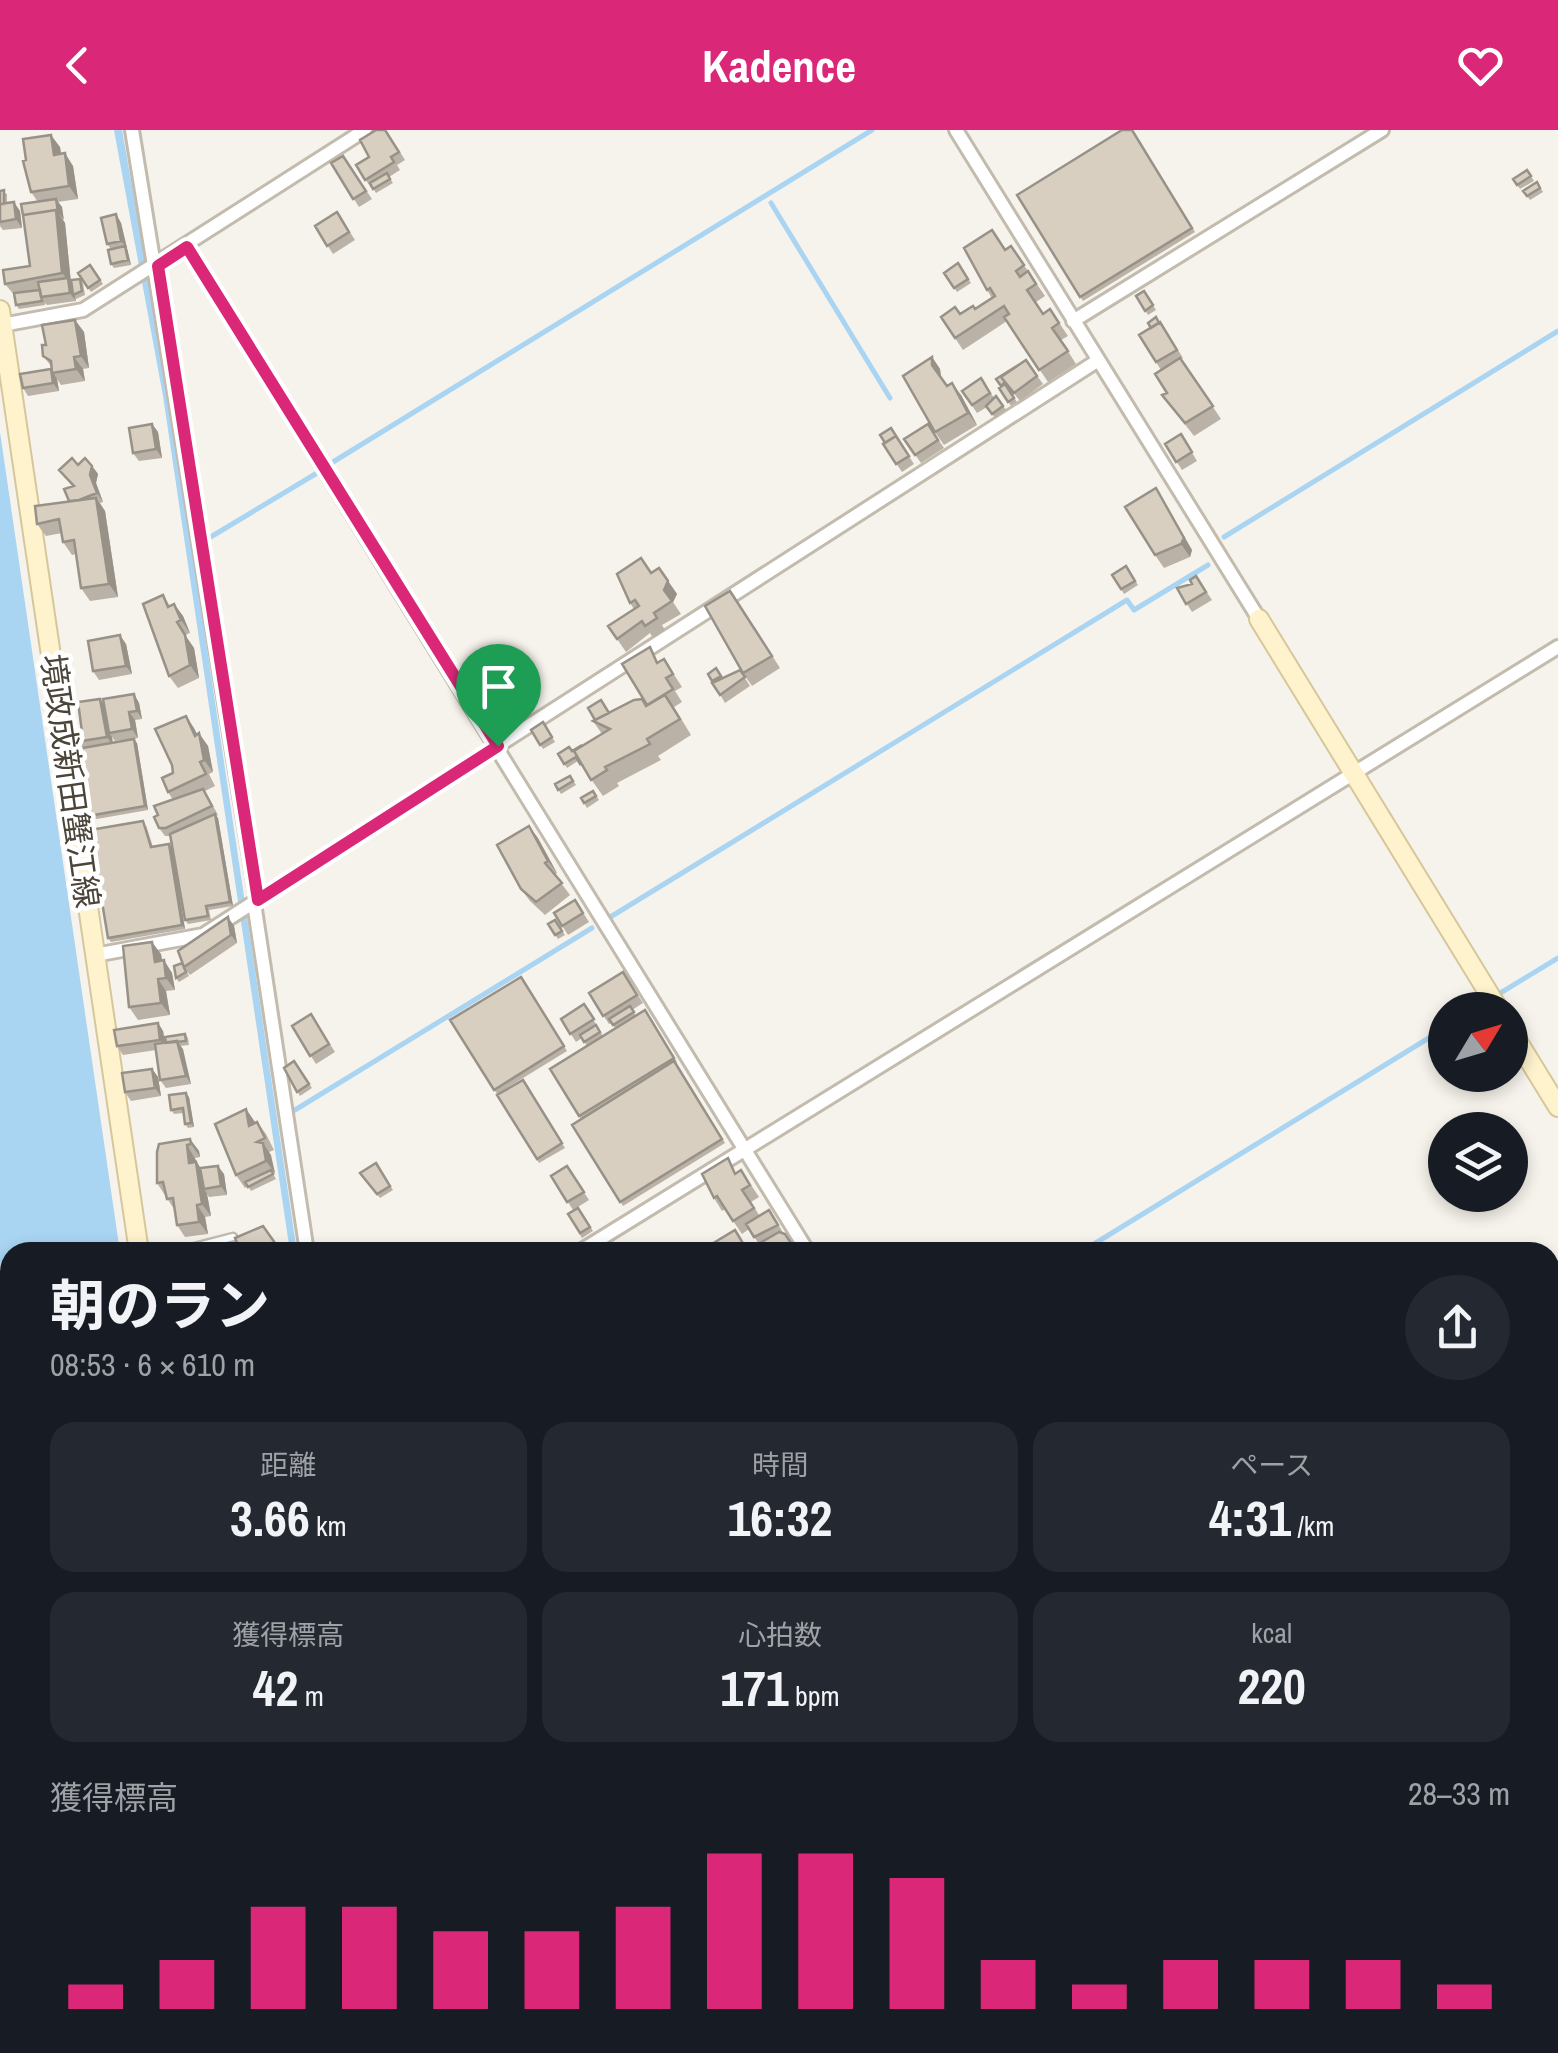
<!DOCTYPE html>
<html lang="ja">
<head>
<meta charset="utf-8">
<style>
  :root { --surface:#171b24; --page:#242831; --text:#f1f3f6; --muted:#9ea1a6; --accent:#db2777 }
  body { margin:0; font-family:"Archivo Narrow","Noto Sans JP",sans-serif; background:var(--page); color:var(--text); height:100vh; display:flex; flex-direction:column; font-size:38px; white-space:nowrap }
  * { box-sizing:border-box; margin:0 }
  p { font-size:32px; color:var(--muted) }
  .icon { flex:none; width:55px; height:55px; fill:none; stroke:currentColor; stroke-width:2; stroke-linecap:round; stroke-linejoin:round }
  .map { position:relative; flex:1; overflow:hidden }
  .side { position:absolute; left:0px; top:1112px; width:1560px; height:812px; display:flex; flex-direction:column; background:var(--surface); border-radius:30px 30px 0 0; box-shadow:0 5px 15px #0003 }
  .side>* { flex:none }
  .needle { width:65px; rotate:52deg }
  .fabs { position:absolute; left:1428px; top:862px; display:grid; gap:20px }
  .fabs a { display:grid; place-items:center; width:100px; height:100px; border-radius:50%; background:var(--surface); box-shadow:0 5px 15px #0003; font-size:50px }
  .pin { position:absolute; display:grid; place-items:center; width:85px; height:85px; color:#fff; margin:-102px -42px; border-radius:50% 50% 50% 0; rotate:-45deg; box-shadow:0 0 10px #0007 }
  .pin .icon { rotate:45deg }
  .round { display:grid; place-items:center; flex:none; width:105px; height:105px; border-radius:52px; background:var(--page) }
  .overview { display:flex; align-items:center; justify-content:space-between; height:170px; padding:0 50px }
  h1 { font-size:55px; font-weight:700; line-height:75px }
  .stats { display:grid; grid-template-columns:repeat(3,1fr); gap:15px; height:170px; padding:10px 50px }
  .stats div { display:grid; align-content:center; border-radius:25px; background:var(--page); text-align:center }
  .stats b { font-size:50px; font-weight:700 }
  .stats small { font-size:28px; font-weight:400 }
  .stats p { font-size:28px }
  .chart { height:280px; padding:20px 50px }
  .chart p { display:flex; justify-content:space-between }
  .chart svg { width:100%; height:180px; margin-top:10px; stroke:var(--accent); stroke-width:6 }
  header { display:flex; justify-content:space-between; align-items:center; height:130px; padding:0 50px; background:var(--accent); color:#fff; font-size:45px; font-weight:700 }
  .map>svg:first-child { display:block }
</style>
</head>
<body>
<header><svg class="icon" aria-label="back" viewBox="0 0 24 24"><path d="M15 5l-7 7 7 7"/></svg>Kadence<svg class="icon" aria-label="heart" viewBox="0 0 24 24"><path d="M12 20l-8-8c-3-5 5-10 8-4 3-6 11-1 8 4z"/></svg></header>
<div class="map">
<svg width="1558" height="1923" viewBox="0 0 1558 1923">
  <rect width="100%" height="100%" fill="#f6f3ec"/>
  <path fill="#e6e2dd" d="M532,1915h273l-13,8h-254z"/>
  <path fill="#e5e3e0" d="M1036,1915h255l5,8h-255z"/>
  <path fill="#a9d4f2" d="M114,0h8l47,263 128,859h-7l-127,-856z
    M0,302l120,820h-110v76l-10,-66z
    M10,1547v179h-10v-120z
    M99,1915h93l3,8h-92z"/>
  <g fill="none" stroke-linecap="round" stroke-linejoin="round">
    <path stroke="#a9d4f2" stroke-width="5" d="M771,73l119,195
      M333,332l539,-332
      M1224,407l334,-206
      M209,408l108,-65
      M612,786l515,-316 7,10 74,-45
      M1502,862l56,-34
      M1473,880l5,-3
      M295,980l297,-182
      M1081,1122l364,-224
      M1550,1467l8,-5
      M812,1923l13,-8"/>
    <defs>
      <path id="lane" d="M175,1122l58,-15"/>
      <path id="street" d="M132,0l125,770
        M956,0l303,489
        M187,117l621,1005
        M1073,191l309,-191
        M2,195l81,-15 282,-180
        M254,773l53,349
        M95,825l108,-20 894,-574
        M579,1122l979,-605
        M0,1231l10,69
        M0,1503l10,-142
        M1550,1781l8,-5
        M521,1915l6,8
        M1299,1915l5,8
        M351,1923l13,-8
        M1319,1923l13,-8"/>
      <path id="secondary" d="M0,180l139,942
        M1259,489l240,391
        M1510,899l48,78
        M1550,1154l8,-5
        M0,1550l10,8
        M415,1915l7,8"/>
    </defs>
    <use href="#lane" stroke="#c2bbae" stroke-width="11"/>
    <use href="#street" stroke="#c2bbae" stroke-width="18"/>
    <use href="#secondary" stroke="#d6c79b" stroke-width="22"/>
    <use href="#lane" stroke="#fff" stroke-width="6"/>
    <use href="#street" stroke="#fff" stroke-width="12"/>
    <use href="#secondary" stroke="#fff3cd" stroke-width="18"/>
  </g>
  <path fill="#bab2a6" d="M386,0l19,30 -8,5 3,5 -11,7 4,6 -17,10 -4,-6 -1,1 -15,-23 13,-8z
    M1132,0l63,102 -112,69 -66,-106z
    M60,17l1,7 12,12 5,33 -20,3 4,5 1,13 2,3 6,60 9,-4 3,4 2,12 -9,4 -1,-1 1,3 -29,4 -2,-2v2l-26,4 -3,-4 -1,-9 -10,-12 25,-18 8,-64 -7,-10z
    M343,26l29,43 -13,8 -28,-44z
    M1527,40l7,11 -14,8 -7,-10z
    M1537,52l6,10 -13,8 -7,-9z
    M0,61l7,3v9l13,8 2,17 -19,2 -3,-4z
    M337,82l18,28 -22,14 -18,-28z
    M116,84l5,9 10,42 -17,3 -3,-4v-15l-4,-5z
    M1011,116l34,50 -9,6 7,12 7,-5 18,27 -7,4 15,24 -28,18 -41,-61 -44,29 -22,-33 19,-3 15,-5 17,-11 -5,-8 19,-40z
    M958,133l13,20 -14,9 -13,-19z
    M90,135l13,19 -12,8 -13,-19z
    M1144,161l12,19 -8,5 -12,-19z
    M75,190l9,12 5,36 -6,1 2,12 -24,4 -4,-6 2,12 -31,5 -5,-8 29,-16v-5l-9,-11 3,-11z
    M1151,198l15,3 17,27 -2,1 40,60 -27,17 -32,-41 5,-2 -6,-23 -22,-35z
    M932,227l8,12 1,8 6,9 14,9 16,30 -33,20 -9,-13z
    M1026,230l17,24 -23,17 -12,-15 -1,1 10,15 -6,4 -12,-18 21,-24z
    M981,248l13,20 2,-2 10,14 -11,8 -8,-11 -10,6 -15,-22z
    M152,294l6,8 4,26 -23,3 -6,-8z
    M928,294l16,24 -23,15 -17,-24z
    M891,298l23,36 -12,8 -19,-28z
    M1181,304l16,27 -15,9 -17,-26z
    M78,335l14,1 6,8 -2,9 7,19 -3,1 5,8 13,86 -28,4 -9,-13 -5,-34 -4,1 -9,-13 -1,-9 -16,3 -9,-12 32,-22 3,-16 -13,-16z
    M1164,371l28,49 -2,7 -26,11 -9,-13z
    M1126,436l12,19 -14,9 -12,-19z
    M659,438l18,26 -4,8 8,12 -19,11 3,5 -12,8 -3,-5 -24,19 -18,-26 26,-17 -4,-6 21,-30z
    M1196,446l16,24 -20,12 -15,-24 15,-4z
    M163,465l7,11 4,-2 9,12 7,17 -5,2 9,13 5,30 -21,10 -9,-12z
    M739,473l41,65 -28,18 -9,-13z
    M126,514l6,30 -33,6 -6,-9z
    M664,529l18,28 -7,4 7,11 -8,5 17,28 -33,21 3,4 -44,23 2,3 -16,10 -25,-35 -11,7 -9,-14 14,-3 30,-17 -9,-13 17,-8 36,-7 14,-45z
    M716,538l7,10 17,-8 10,16 -25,17 -17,-29z
    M134,564l5,9 3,16 -7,1 3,18 -23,3 -3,-4 1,6h24l11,67 -57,10 -3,-4 -8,-68 -5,-6 29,-38z
    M186,586l11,18 11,12 5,26 -4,2 6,12 -10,5 13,24 -2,1 2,2 15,88 -24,4 2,10 -23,4 -3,-4 -15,-84h-5l-6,-8 -1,-13 15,-15 -5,-8 5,-19 -1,-8z
    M543,592l12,20 -12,7 -12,-19z
    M570,646l6,9 -15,9 -6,-10z
    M593,661l6,9 -12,8 -6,-10z
    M146,695l7,22 16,-3 3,4 13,81 -74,13 -3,-4z
    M529,696l28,47 -2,2 15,20 -25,20 -15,-14 -9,-12z
    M575,770l14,22 -21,13 -14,-22z
    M555,790l10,15 -7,4 -10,-15z
    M234,796l3,17 -47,32 -4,-5 3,6 -10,6 -3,-4 6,-15z
    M161,824l1,6 10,13 3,17 -9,1 4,24 -32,5 -9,-13z
    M623,842l20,31 -11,7 4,6 12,-2 29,48 -1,1 49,80 -102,63 -51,-81 9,-6 -31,-50 37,-23 -5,-8 -6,4 -15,-23 23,-15 19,32 12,-8 -3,-5 -3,1 -20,-31z
    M521,847l46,74 -70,43 -47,-74z
    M311,884l24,38 -19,12 -24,-38z
    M158,893l5,8 2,12 20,-9 3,4 1,7 -9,1 11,38 -25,4 -6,-8 -4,-30 -33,5 -6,-9z
    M294,931l18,27 -12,8 -16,-28z
    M152,939l6,8 3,19 -30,5 -6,-9z
    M523,950l42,68 -26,15 -42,-68z
    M189,967l5,30 -6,1 -3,-4 -1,-11 -10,1 -3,-4z
    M246,979l9,14 2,-1 9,12 8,16 -5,2 6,21 -2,1 3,5 -25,12 -3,-5 -3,2 -9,-13z
    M190,1009l9,12 1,6 -5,1 1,5 4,6 24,5 3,21 -18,2 -2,-3 4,22 -6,1 3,17 -23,3 -8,-12 -3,-16 -17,-26z
    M376,1033l17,27 -13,8 -20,-25z
    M567,1036l22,34 -16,10 -22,-34z
    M741,1040l18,27 -8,5 8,13 15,3 10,16 -25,10 -10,-15 -7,5 -17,-25 -3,2 -8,-13z
    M578,1078l15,23 -11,7 -14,-24z
    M735,1100l14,22h-32z
    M0,1732h10v63l-10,1z
    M194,1915h45l1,6 -21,2 -3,-4 -17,4z"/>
  <path fill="#979187" d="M51,5l9,12 3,20 -9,-12z
    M65,23l8,13 5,33 -9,-13z
    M56,69l6,8 2,13 -6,-8z
    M14,72l6,9 2,17 -6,-9z
    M56,80l9,13 6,60 5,18 -6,-8 -2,-13 -6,-7z
    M116,84l5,9 10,42 -3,-5 -2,-13 -5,-6z
    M75,190l9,12 5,36 -8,-12z
    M74,227l9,12 2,12 -9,-12z
    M932,227l8,12 1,8 -9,-12z
    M51,239l6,10 2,12 -6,-8z
    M952,253l9,12 16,30 -9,-12z
    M152,294l6,8 4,26 -6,-9z
    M92,336l6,8 -2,9 7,19 -6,-9 -7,-18z
    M1156,358l36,62 -2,7 -9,-13z
    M96,368l9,13 13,86 -9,-13z
    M668,451l9,13 -4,8 -9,-12z
    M174,474l9,12 7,17 -9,-13z
    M120,505l6,9 6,30 -6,-8z
    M185,505l9,13 5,30 -9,-13z
    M134,564l5,9 3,16 -5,-8z
    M100,569l6,8 3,26 3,4 1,9 -6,-9z
    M129,582l6,8 3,18 -6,-9z
    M186,586l8,12 7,14 -2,-9 9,13 5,26 -9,-12z
    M134,609l3,4 11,67 -3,-4z
    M215,684l3,4 15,88 -3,-4z
    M529,696l9,12 19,35 -9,-12z
    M169,714l3,4 13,81 -3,-4z
    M228,787l6,9 3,17 -6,-8z
    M152,812l9,12 3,20 -9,-12z
    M164,830l8,13 3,17 -9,-12z
    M158,849l8,12 4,24 -9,-12z
    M158,893l5,8 3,17 -6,-8z
    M177,911l6,8 8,35 -5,-8z
    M152,939l6,8 3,19 -6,-8z
    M186,963l3,4 5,30 -3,-4z
    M246,979l9,13 3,16 -9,-12z
    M190,1009l9,12 1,6 -9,-13z
    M263,1013l8,12 4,18 -9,-12z
    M187,1015l17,29v15l3,5 4,22 -9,-12 -13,-41z
    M218,1036l6,8 3,21 -6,-9z
    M197,1075l8,12 3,17 -9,-12z"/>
  <path fill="#d8cfc1" stroke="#979187" stroke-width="2.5" d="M376,0h9l14,22 -8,5 3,5 -29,18 -9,-15 13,-8 -9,-17z
    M1122,0h10l60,98 -112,69 -63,-102z
    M51,5l3,20 11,-2 4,33 -38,6 -8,-31 3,-1 -3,-21z
    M343,26l23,35 -13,8 -22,-36z
    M1527,40l4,6 -14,9 -4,-6z
    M387,43l3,6 -17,10 -3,-6z
    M1537,52l3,6 -13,8 -4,-5z
    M4,60v14h-4v-13z
    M56,69l2,13 -2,-2 -33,5 -2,-11z
    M14,72l2,17 -16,3v-18z
    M56,80l6,63 -57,11 -2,-14 27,-4 -7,-51z
    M337,82l12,20 -22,14 -12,-20z
    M116,84l5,27 -14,3 -6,-26z
    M992,100l13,20 6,-4 13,19 -8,6 4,6 8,-6 8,13 -9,6 16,24 7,-5 9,14 -7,5 16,23 -29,19 -35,-53 5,-3 -5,-8 -49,32 -14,-21 14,-10 5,7 13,-8 2,3 20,-13 -5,-8 -3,2 -23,-42z
    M125,116l3,14 -17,4 -3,-14z
    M958,133l10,16 -14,9 -10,-15z
    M90,135l10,15 -12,8 -10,-15z
    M68,148l2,15 -29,4 -3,-15z
    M80,149l2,12 -9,4 -2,-15z
    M40,160l2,11 -26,4 -2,-12z
    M1144,161l9,14 -8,6 -9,-15z
    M1156,187l3,6 -8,5 -3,-5z
    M75,190l6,36 -7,1 2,12 -24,4 -1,-12 -8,-5 -1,-11h4l-4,-20z
    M1160,192l17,28 -21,12 -17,-27z
    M932,227v8l15,21 5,-3 16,30 -33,19 -32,-56z
    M1180,228l33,48 -28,17 -23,-28 5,-2 -12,-19z
    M1026,230l11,16 -23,17 -13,-16z
    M1020,234l-19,13 4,5 -4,4 -5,-7z
    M51,239l2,14 -30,5 -3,-14z
    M981,248l9,15 -18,12 -10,-14z
    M1005,254l9,14 -6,4 -9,-14z
    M996,266l7,10 -11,8 -6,-8z
    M152,294l4,25 -23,4 -4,-25z
    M928,294l10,16 -23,15 -11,-16z
    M891,298l7,11 -2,-3 -11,7 -5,-8z
    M1181,304l11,18 -16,10 -11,-18z
    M896,306l13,20 -13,8 -13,-20z
    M72,328l6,7 7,-7 7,8 -2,9 7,18 -18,7 -10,1 -5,-12 10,-3 -15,-16z
    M1156,358l28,50 -3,6 -26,11 -30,-48z
    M96,368l13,86 -28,4 -7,-48 -11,2 -4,-23 -22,5 -2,-18z
    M641,428l10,15 8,-5 9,13 -4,9 8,11 -18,12 3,5 -12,8 -3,-5 -25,18 -9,-13 31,-20 -4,-6 -5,3 -13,-29z
    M1126,436l9,15 -14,8 -9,-14z
    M1196,446l10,16 -20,12 -9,-16 15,-4 -2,-4z
    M730,461l42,65 -29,17 -38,-67z
    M163,465l5,12 6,-3 7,16 -4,2 8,13 5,30 -21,11 -26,-72z
    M120,505l6,31 -33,5 -5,-30z
    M650,517l7,16 7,-4 9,15 -7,4 7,11 -26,16 -25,-41z
    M716,538l5,8 -9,5 -4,-7z
    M740,540l5,7 -25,18 -8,-12z
    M134,564l3,17 -8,1 3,17 -23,4 -6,-34z
    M665,565l15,24 -33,20 3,5 -45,23 2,3 -16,10 -17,-29 36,-22 -17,-8 41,-21 8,-1 4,7z
    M100,569l7,38 -32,5 -1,-9 8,-1 -4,-30z
    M601,570l8,13 -14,7 -7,-12z
    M186,586l9,20 4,-3 5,27 -4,2 6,12 -38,18 -6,-14 11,-5 -1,-8 -17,-36z
    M543,592l9,15 -12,8 -9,-15z
    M134,609l11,67 -57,10 -11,-67z
    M582,615l-8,6 7,12 -1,1 -4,-7 -12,7 -6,-10 11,-7 3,4z
    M570,646l3,5 -15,9 -3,-6z
    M203,659l9,17 -46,22h-7l-5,-11 4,-2 -4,-9z
    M593,661l3,5 -12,7 -3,-5z
    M215,684l15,88 -24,4 2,10 -23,4 -15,-86z
    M143,691l8,26 18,-3 13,81 -74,13 -18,-108z
    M529,696l19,35 -3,2 17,20 -26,19 -15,-13 -24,-44z
    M575,770l8,13 -21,13 -8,-13z
    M228,787l3,18 -47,32 -6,-16z
    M555,790l7,11 -7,4 -7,-11z
    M152,812l3,20 9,-2 2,18 -8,1 3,24 -32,4 -6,-61z
    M182,833l4,9 -10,6 -2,-12z
    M623,842l14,23 -34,21 -14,-23z
    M521,847l43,69 -70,44 -44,-70z
    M584,874l10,15 -24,15 -9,-15z
    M630,876l4,6 -21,13 -4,-6z
    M645,880l29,48 -95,58 -29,-47z
    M311,884l18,30 -19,12 -18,-30z
    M158,893l2,17 -43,6 -3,-16z
    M596,895l4,7 -16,10 -4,-7z
    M185,904l1,7 -20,2 -1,-6z
    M177,911l9,35 -26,4 -5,-36z
    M294,931l15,23 -12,8 -13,-24z
    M674,931l48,78 -102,63 -48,-77z
    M152,939l3,19 -30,4 -3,-19z
    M523,950l39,63 -25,16 -40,-64z
    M186,963l5,30 -6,1 -2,-16 -12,2 -2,-15z
    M246,979l3,17 8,-4 8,16 -8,4 6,1 3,18 -30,14 -21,-51z
    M190,1009l1,5 -4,1 2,18 7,-1 6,42 -5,1 2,17 -22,3 -4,-27 -6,1 -4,-17 -6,1v-31l2,-8z
    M728,1028l7,16 6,-4 9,15 -8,5 12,18 -21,13 -16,-25 -3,2 -12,-24z
    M376,1033l14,23 -13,8 -17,-21z
    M218,1036l3,20 -17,3 -4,-21z
    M567,1036l17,26 -17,10 -16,-26z
    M271,1040l2,4 -25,13 -3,-5z
    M578,1078l12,19 -10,6 -12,-19z
    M769,1080l9,15 -24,12 -8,-13z
    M263,1096l17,24 -6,2h-33l-6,-14z
    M735,1100l9,15 -13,7h-14l-5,-8z
    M779,1102l6,2 12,18h-38l-4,-6z
    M0,1732h10v46l-10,1z
    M562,1915h108l5,8h-118l7,-4z"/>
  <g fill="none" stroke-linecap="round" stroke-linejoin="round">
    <defs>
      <path id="route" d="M187,117l311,499 -240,154 -100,-634z"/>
    </defs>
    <use href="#route" stroke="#fff" stroke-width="20"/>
    <use href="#route" stroke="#db2777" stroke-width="12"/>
  </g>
  <g text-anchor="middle" stroke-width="9" stroke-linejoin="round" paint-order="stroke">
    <g font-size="32" fill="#4b4439" stroke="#fff">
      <text transform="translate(70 651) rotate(82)" y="11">境政成新田蟹江線</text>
    </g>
  </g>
</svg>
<div class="fabs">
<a><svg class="needle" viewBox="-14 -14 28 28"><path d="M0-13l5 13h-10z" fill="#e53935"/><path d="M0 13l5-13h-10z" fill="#9ea1a6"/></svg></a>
<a><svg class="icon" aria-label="layers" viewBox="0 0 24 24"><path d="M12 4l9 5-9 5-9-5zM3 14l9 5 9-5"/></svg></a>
</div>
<div class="pin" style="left:498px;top:616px;background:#1e9e55"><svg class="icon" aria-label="arrive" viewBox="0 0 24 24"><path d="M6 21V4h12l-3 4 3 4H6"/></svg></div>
<section class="side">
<div class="overview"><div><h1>朝のラン</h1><p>08:53 · 6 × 610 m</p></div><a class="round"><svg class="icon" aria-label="share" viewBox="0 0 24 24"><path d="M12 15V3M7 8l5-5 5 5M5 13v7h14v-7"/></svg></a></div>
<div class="stats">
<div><p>距離</p><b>3.66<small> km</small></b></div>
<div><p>時間</p><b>16:32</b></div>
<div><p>ペース</p><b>4:31<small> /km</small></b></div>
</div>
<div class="stats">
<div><p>獲得標高</p><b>42<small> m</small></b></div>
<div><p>心拍数</p><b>171<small> bpm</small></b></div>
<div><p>kcal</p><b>220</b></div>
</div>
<div class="chart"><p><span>獲得標高</span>28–33 m</p>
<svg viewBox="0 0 160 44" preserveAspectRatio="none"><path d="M5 44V38M15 44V32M25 44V19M35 44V19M45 44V25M55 44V25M65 44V19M75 44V6M85 44V6M95 44V12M105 44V32M115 44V38M125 44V32M135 44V32M145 44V32M155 44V38"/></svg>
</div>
</section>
</div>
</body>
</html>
